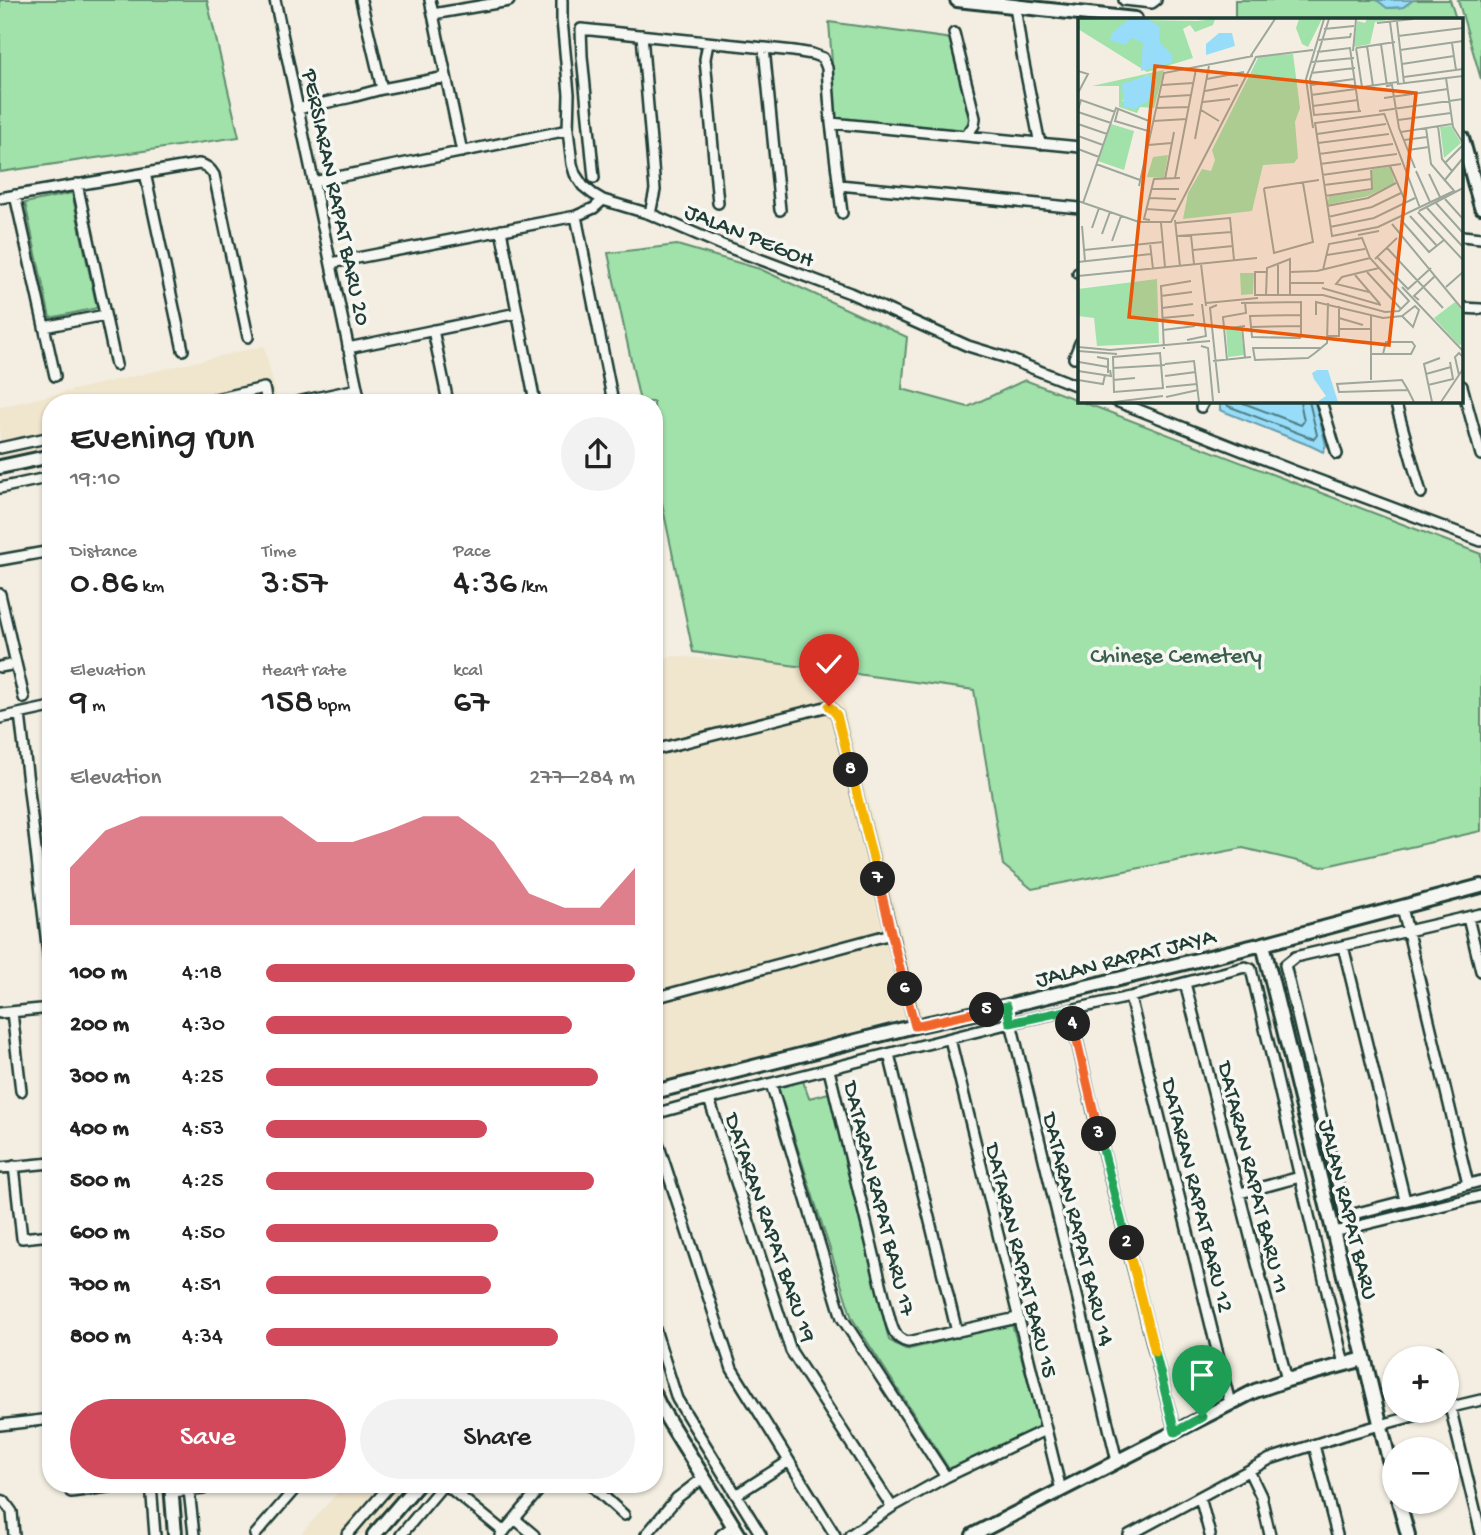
<!DOCTYPE html>
<html lang="en">
<head>
<meta charset="utf-8">
<style>
  :root { --surface:#fff; --page:#f2f2f2; --text:#222; --muted:#767676; --accent:#d1495b }
  body { margin:0; font-family:"Gochi Hand",sans-serif; background:var(--page); color:var(--text); height:100vh; display:flex; flex-direction:column; font-size:26px; white-space:nowrap }
  * { box-sizing:border-box; margin:0 }
  p { font-size:23px; color:var(--muted) }
  .icon { flex:none; width:38px; height:38px; fill:none; stroke:currentColor; stroke-width:2; stroke-linecap:round; stroke-linejoin:round }
  .map { position:relative; flex:1; overflow:hidden }
  .side { position:absolute; left:42px; top:394px; width:621px; height:1099px; display:flex; flex-direction:column; background:var(--surface); border-radius:28px; box-shadow:0 2px 5px #0004 }
  .side>* { flex:none }
  .controls { position:absolute; left:1382px; top:1346px; display:grid; gap:14px }
  .controls a { display:grid; place-items:center; width:77px; height:77px; border-radius:50%; background:var(--surface); box-shadow:0 2px 5px #0004; font-size:35px }
  .pin { position:absolute; display:grid; place-items:center; width:60px; height:60px; color:#fff; margin:-72px -30px; border-radius:50% 50% 50% 0; rotate:-45deg; box-shadow:0 0 7px #0007 }
  .pin .icon { rotate:45deg }
  .km { position:absolute; width:35px; height:35px; margin:-18px; border-radius:50%; background:#222; color:#fff; font-size:19px; line-height:35px; text-align:center }
  .round { display:grid; place-items:center; flex:none; width:74px; height:74px; border-radius:37px; background:var(--page) }
  .summary { display:flex; align-items:center; justify-content:space-between; height:119px; padding:0 28px }
  h1 { font-size:38px; font-weight:600; line-height:52px }
  .stats { display:grid; grid-template-columns:repeat(3,1fr); gap:10px; height:119px; padding:7px 28px }
  .stats div { display:grid; align-content:center }
  .stats b { font-size:35px; font-weight:600 }
  .stats small { font-size:19px; font-weight:400 }
  .stats p { font-size:19px }
  .chart { height:196px; padding:14px 28px }
  .chart p { display:flex; justify-content:space-between }
  .chart svg { width:100%; height:126px; margin-top:7px; fill:var(--accent); opacity:.7 }
  .button { display:flex; gap:14px; margin-top:auto; padding:14px 28px }
  .button a { flex:1; height:80px; border-radius:42px; background:var(--accent); color:#fff; font-size:28px; font-weight:600; line-height:80px; text-align:center }
  .button a+a { background:var(--page); color:var(--text) }
  ul { padding:0 28px; list-style:none; font-size:23px }
  li { display:grid; grid-template-columns:112px 84px 1fr; align-items:center; height:52px }
  li i { height:18px; border-radius:9px; background:var(--accent) }
  .map>svg:first-child { display:block }
</style>
</head>
<body>
<div class="map">
<svg width="1481" height="1535" viewBox="0 0 1481 1535">
  <rect width="100%" height="100%" fill="#f3eee1"/>
  <filter id="ink" filterUnits="userSpaceOnUse"><feTurbulence type="fractalNoise" baseFrequency=".0143" numOctaves="2"/><feDisplacementMap in="SourceGraphic" scale="14" xChannelSelector="R" yChannelSelector="G"/><feConvolveMatrix kernelMatrix="1 2 1 2 8 2 1 2 1" color-interpolation-filters="sRGB"/></filter>
  <g filter="url(#ink)">
    <path fill="#f0e5cd" d="M264,346l13,53 -17,3h-209v44l-51,11v-50z
      M672,656l163,12 87,345 -267,71v-423z
      M345,1484h60l-44,51h-61z"/>
    <path fill="#a1e1aa" stroke="#608f6f" stroke-width="2" d="M0,0h207l32,137 -239,35z
      M1235,0h142l11,8 15,-1 10,-7h37l6,19h-221z
      M1458,0h23v79z
      M829,22l123,17 19,77 -2,11 -7,5 -126,-14z
      M72,193l25,115 -47,10 -25,-115z
      M677,245l83,24 147,68 -5,52 66,18 57,-27 456,174v277l-159,36 -79,-19 -211,41 -29,-24 -29,-175 -281,-38 -38,-182 -1,-68h-14l-32,-149z
      M803,1081l6,17 20,-5 60,247 17,10 106,-26 29,103 -92,42 -97,-151 -74,-231z"/>
    <path fill="#97dcf9" stroke="#679caa" stroke-width="2" d="M1377,0h36l-10,7 -16,1z
      M1220,401h95l11,44 -3,7 -12,-6 -91,-36z"/>
    <g fill="none" stroke-linecap="round" stroke-linejoin="round">
      <path stroke="#4f7d83" stroke-width="2" d="M1226,401l2,5 86,33 3,-4 -8,-34
        M1238,401l63,24 3,-4 -4,-20"/>
      <defs>
        <path id="street" d="M275,0l85,402
          M361,0l21,89
          M430,0l32,152
          M562,0v20l7,74 -1,36 4,34 3,10 8,12 10,8 10,6 47,14 72,31 128,48 118,53 36,11 76,30
          M1124,0l28,3 4,-3
          M1015,6l7,48 18,90
          M433,14l76,-13
          M954,33l21,85 -1,7 -8,11
          M642,35l13,155 -5,24
          M708,43l-3,16 13,144
          M764,48l16,162
          M297,109l55,-12 30,-8 64,-12
          M831,123l249,24
          M145,173l38,177
          M594,178l-12,-122 -1,-27 213,22 18,3 11,4 4,10 4,55 11,90
          M313,182l255,-52
          M77,184l39,181
          M839,185l241,23
          M15,195l40,181
          M0,198l199,-34c7,1 11,4 15,11l34,162
          M576,216l37,186
          M501,230l34,172
          M1462,236l19,2
          M331,263l245,-47 18,-8 9,-8
          M1078,273h2
          M1462,308l19,1
          M44,327l61,-12
          M433,330l15,72
          M348,348l169,-35
          M1074,358l6,-15
          M1462,386l19,69
          M1116,401l178,70 187,70
          M1321,401l16,53
          M1395,401l26,92
          M202,402l62,-14 3,14
          M297,402l60,-13
          M1201,407l3,-6
          M0,448l51,-11
          M0,488l51,-11
          M0,560l51,-9
          M0,594l24,104
          M0,667l16,-3
          M20,714l31,265
          M0,718l51,-11
          M654,750l175,-44 8,9 78,311
          M1402,907l66,277
          M1468,918l13,53
          M1343,946l62,254
          M1185,983l102,397
          M1130,997l100,406
          M654,998l237,-64
          M1007,1006l110,455
          M1070,1010l25,109 80,313
          M12,1012l9,79
          M0,1013l51,-5
          M950,1039l111,451
          M889,1054l68,278
          M829,1070l58,238c4,14 5,31 21,34l109,-24
          M771,1084l71,234 104,159
          M709,1099l82,252 101,156
          M654,1114l55,-15 301,-76 120,-26 115,-30 6,2 93,395
          M654,1131l78,238 103,166
          M14,1166l8,72 29,-3
          M0,1168l51,-5
          M1240,1193l60,-16
          M1346,1216l135,-35
          M1348,1228l-63,-263 10,-8 186,-43
          M1334,1232l147,-36
          M654,1326l23,73 84,136
          M1437,1352l1,6
          M1447,1394l34,140
          M1447,1408l34,-8
          M0,1425l51,-6
          M1314,1445l23,90
          M1249,1471l12,25 9,39
          M151,1484l4,51
          M189,1484v6l5,45
          M445,1484l59,48
          M590,1484l34,31
          M71,1492l59,-8
          M171,1492l32,-3 6,-5
          M736,1495l53,-34
          M1200,1497l10,38
          M0,1500l4,1 8,11 2,23
          M515,1519l19,16
          M255,1535l44,-51
          M347,1535l44,-51
          M401,1535l43,-51
          M501,1535l43,-51
          M646,1535l31,-37 26,-20
          M721,1535l12,-9
          M850,1535l42,-28 54,-30 99,-47
          M1129,1535l141,-76 77,-25 89,-24"/>
        <path id="secondary" d="M957,0l178,19
          M1462,138l19,69
          M0,467l51,-11
          M1263,944l132,540
          M654,1092l261,-66 92,-20 256,-62 218,-58
          M654,1394l6,13 79,128
          M171,1484l4,51
          M1399,1502l9,33
          M374,1535l44,-51
          M973,1535l282,-144 32,-11 77,-21"/>
      </defs>
      <use href="#street" stroke="#1f3d34" stroke-width="14"/>
      <use href="#secondary" stroke="#1f3d34" stroke-width="18"/>
      <use href="#street" stroke="#f6f6f2" stroke-width="9"/>
      <use href="#secondary" stroke="#f6f6f2" stroke-width="12"/>
    </g>
  </g>
  <g fill="none" stroke-linecap="round" stroke-linejoin="round" filter="url(#ink)">
    <defs>
      <path id="split-1" d="M1155,1352l20,80 27,-15"/>
      <path id="split-2" d="M1127,1243l28,109"/>
      <path id="split-3" d="M1099,1134l28,109"/>
      <path id="split-4" d="M1073,1024l26,110"/>
      <path id="split-5" d="M987,1010l20,-4 3,17 60,-13 3,14"/>
      <path id="split-6" d="M905,989l10,37 72,-16"/>
      <path id="split-7" d="M878,879l27,110"/>
      <path id="split-8" d="M851,770l27,109"/>
      <path id="split-9" d="M829,706l8,9 14,55"/>
    </defs>
    <use href="#split-1" stroke="#fff" stroke-width="14"/>
    <use href="#split-2" stroke="#fff" stroke-width="14"/>
    <use href="#split-3" stroke="#fff" stroke-width="14"/>
    <use href="#split-4" stroke="#fff" stroke-width="14"/>
    <use href="#split-5" stroke="#fff" stroke-width="14"/>
    <use href="#split-6" stroke="#fff" stroke-width="14"/>
    <use href="#split-7" stroke="#fff" stroke-width="14"/>
    <use href="#split-8" stroke="#fff" stroke-width="14"/>
    <use href="#split-9" stroke="#fff" stroke-width="14"/>
    <use href="#split-1" stroke="#22a559" stroke-width="9"/>
    <use href="#split-2" stroke="#f5b400" stroke-width="9"/>
    <use href="#split-3" stroke="#22a559" stroke-width="9"/>
    <use href="#split-4" stroke="#f0652b" stroke-width="9"/>
    <use href="#split-5" stroke="#22a559" stroke-width="9"/>
    <use href="#split-6" stroke="#f0652b" stroke-width="9"/>
    <use href="#split-7" stroke="#f0652b" stroke-width="9"/>
    <use href="#split-8" stroke="#f5b400" stroke-width="9"/>
    <use href="#split-9" stroke="#f5b400" stroke-width="9"/>
  </g>
  <g text-anchor="middle" stroke-width="7" stroke-linejoin="round" paint-order="stroke">
    <g font-size="23" fill="#1f3d34" stroke="#f6f6f2">
      <text transform="translate(338 197) rotate(78)" y="8">PERSIARAN RAPAT BARU 20</text>
      <text transform="translate(750 234) rotate(22)" y="8">JALAN PEGOH</text>
      <text transform="translate(1125 956) rotate(-14)" y="8">JALAN RAPAT JAYA</text>
      <text transform="translate(1255 1177) rotate(76)" y="8">DATARAN RAPAT BARU 11</text>
      <text transform="translate(1199 1195) rotate(76)" y="8">DATARAN RAPAT BARU 12</text>
      <text transform="translate(881 1198) rotate(76)" y="8">DATARAN RAPAT BARU 17</text>
      <text transform="translate(1350 1209) rotate(76)" y="8">JALAN RAPAT BARU</text>
      <text transform="translate(772 1227) rotate(71)" y="8">DATARAN RAPAT BARU 19</text>
      <text transform="translate(1080 1229) rotate(76)" y="8">DATARAN RAPAT BARU 14</text>
      <text transform="translate(1023 1260) rotate(76)" y="8">DATARAN RAPAT BARU 15</text>
    </g>
    <g font-size="23" fill="#395e4c" stroke="#f6f6f2">
      <text x="1176" y="662">Chinese Cemetery</text>
    </g>
  </g>
  <g transform="translate(1078 18)">
    <rect width="385" height="385" fill="#f3eee1"/>
    <path d="M0,1l119,2 18,-2 -2,6 -18,7 -5,-7 -7,4 10,29 -46,14 -69,-43zM221,1h23l-14,28 -6,-3 -6,-16zM289,1h27l-19,3 -5,22 -16,3 3,-26 8,2zM215,36l7,54 -5,14 3,36 -4,5 -31,2 -11,46 -69,8 5,-26 14,-24 9,2 4,-11 -3,-10 47,-94zM86,52l-10,38 -14,-1 -3,6 -18,-6v-21h-27zM71,57l-5,29 -22,-3 23,-25zM33,106l23,7 -10,39 -26,-9zM373,108l10,17 -17,15 -4,-31zM90,137l-4,23 -17,-1 6,-20zM312,148l5,17 -27,13 -41,9 2,-9 43,-6v-21zM162,255h14l-1,21 -12,1zM79,261l2,64 -62,3 -3,-28 -16,-2v-27zM377,284l8,10v32l-4,1 -25,-27zM163,310l3,27 -16,2 -2,-28z" fill="#a1e1aa" fill-rule="evenodd"/>
    <path d="M51,1h19l12,8 -1,14 14,15 -2,7 -30,8 2,-28 -11,-5 -7,7 -15,-5 2,-7zM141,15h13l3,13 -29,9v-11zM71,57l6,7 -7,19 -13,8 -11,-2 -2,-23zM239,352h11l10,32h-21l9,-6 -12,-17 -2,-6z" fill="#97dcf9"/>
    <path fill="none" stroke="#9ea79c" stroke-width="2" d="M251,1l-19,60 4,36 47,-4M319,4l7,61M299,5l36,-4M246,11l30,-3M320,18l65,-8M241,22l31,-3 1,-4M374,25l4,27M303,26l6,42 5,-1 7,43 16,40M289,28l6,40M278,30l6,39 36,-5 -8,-60M278,30l39,-6M322,32l63,-9M275,33l3,-32M239,34l33,-4 9,63M172,39l25,-38M234,44l42,-4M324,46l52,-8M0,53l10,3 -10,19M233,55l44,-5M326,59l59,-8M368,60l7,49 10,16M129,61l37,-7M319,66l66,-8M84,67l31,-2M233,67l43,-6M127,73l33,-6M233,77l45,-6M81,79l32,-2M306,80l64,-9M125,84l27,-3M235,88l45,-6M78,90l33,-1M0,92l3,-10 34,12M123,92l18,11M301,93l84,-12M0,94l33,11M306,95l36,95M306,96l-69,9 17,113 46,-9 76,-36M320,102l53,-7M75,103l34,-2M0,106l29,10M360,108l4,33 10,12M235,110l-7,-49 18,-60M348,110l5,36 24,28M323,114l51,-8M239,116l69,-10M0,118l25,9M117,121l14,-73M326,122l23,-3M240,125l71,-9M70,127l24,-2M0,131l21,8M330,132l21,-3M241,136l74,-10M367,145l18,-18M18,146l44,16M242,146l77,-10M312,148l16,37M338,153l14,31M351,156l11,23M244,157l79,-11M97,160l21,-109M87,161l9,-47M366,163l19,-23M225,165l10,59 -39,11 -10,-64 1,-1 54,-8M246,167l48,-6M61,168l25,-113 89,-17M73,171h28M247,178l47,-7 -1,-21M71,180l27,1M367,181l18,20M0,183l61,21h32l85,-165 57,-7M5,185l33,-95 33,13 -1,10 -33,-10 3,-11M358,185l27,30M249,188l41,-8 28,-15M349,190l36,39M68,191l31,2M341,193l44,-23M340,194l45,48M332,198l27,30M250,199l44,-10 29,-14M72,202l-6,-1 10,-40 26,-1M97,202l5,46M323,202l28,32 15,-12M83,205l4,44M98,205l54,-5 4,42M314,206l71,86M4,208l3,35M252,209l44,-9 41,-20M14,210l7,-20M24,216l8,-22M113,217l3,29M280,217l21,-4M99,218l55,-4M34,223l9,-25M72,225l3,26M309,230l56,60M6,232l79,-8M115,232l40,-4M249,237l38,-6M299,239l31,32 23,-21M297,241l22,-21M0,244l73,-8M123,246l5,42M200,247v30M188,254h-11v23h68l62,17 14,-1 10,-10 -39,-43 -8,-20 -33,6 -6,26M212,254l27,-1 53,-13M289,254l34,37M277,257l25,29M0,258l179,-18M212,265h34M324,269l61,64M368,269l17,-15M244,270l59,17M291,274l-33,-8 6,-7 37,-9M188,277l1,-27 23,-9v36M83,278l31,-4M341,282l-5,-4 21,-20M223,283v35l-1,2 -48,-1 -2,-21 51,-1M128,285l52,-5M163,285l60,-1M139,287l-7,3 9,85M84,290l31,-4M238,297v-13l67,16 19,-2 13,-10 4,4 -6,17 -11,-11M84,300l32,-3M261,300l24,7M164,308l3,32M172,309l51,-1M146,311l21,-3M261,311h32M85,312l32,-4M249,318h12v-30M109,322l19,-4 -4,-32M123,328l7,2 5,53M0,329l32,3 100,-9M243,330h-68l2,12 53,-2 7,-5 12,-10 1,-40M86,331l-3,-63 30,-5M0,333l39,3M82,335l3,35 -49,4 -1,-35zM293,336h40l4,-8 -3,-4h-26l-3,12M19,339l11,2v14M149,342l-4,-43 23,-4 -1,-11M135,343l38,-4M1,344l29,5M87,346l29,-3 5,41M35,350l52,-3M0,353l33,5 -1,-6M348,356l25,-7M381,357l-4,-18 4,-4 4,4M87,358l31,-4M0,362l25,4 2,-9M35,362l22,-2M293,362v-65M350,367l25,-6 -3,-17M88,369l31,-3M330,372l-69,2 -2,-8 65,-4 6,10 6,12M88,379l32,-7M36,384l49,-6M354,384l-8,-38 16,-6M363,384l22,-33"/>
    <path fill="#e8590c" fill-opacity="0.15" stroke="#e8590c" stroke-width="3.5" d="M77,48l261,27 -27,252 -260,-28z"/>
    <rect width="385" height="385" fill="none" stroke="#1f3d34" stroke-width="3.5"/>
  </g>
</svg>
<div class="controls">
<a>+</a>
<a>−</a>
</div>
<div class="pin" style="left:1202px;top:1417px;background:#1e9e55"><svg class="icon" aria-label="arrive" viewBox="0 0 24 24"><path d="M6 21V4h12l-3 4 3 4H6"/></svg></div>
<div class="pin" style="left:829px;top:706px;background:#d93025"><svg class="icon" aria-label="check" viewBox="0 0 24 24"><path d="M5 12l5 5 9-10"/></svg></div>
<b class="km" style="left:1127px;top:1243px">2</b>
<b class="km" style="left:1099px;top:1134px">3</b>
<b class="km" style="left:1073px;top:1024px">4</b>
<b class="km" style="left:987px;top:1010px">5</b>
<b class="km" style="left:905px;top:989px">6</b>
<b class="km" style="left:878px;top:879px">7</b>
<b class="km" style="left:851px;top:770px">8</b>
<section class="side">
<div class="summary"><div><h1>Evening run</h1><p>19:10</p></div><a class="round"><svg class="icon" aria-label="share" viewBox="0 0 24 24"><path d="M12 15V3M7 8l5-5 5 5M5 13v7h14v-7"/></svg></a></div>
<div class="stats">
<div><p>Distance</p><b>0.86<small> km</small></b></div>
<div><p>Time</p><b>3:57</b></div>
<div><p>Pace</p><b>4:36<small> /km</small></b></div>
</div>
<div class="stats">
<div><p>Elevation</p><b>9<small> m</small></b></div>
<div><p>Heart rate</p><b>158<small> bpm</small></b></div>
<div><p>kcal</p><b>67</b></div>
</div>
<div class="chart"><p><span>Elevation</span>277–284 m</p>
<svg viewBox="0 0 160 44" preserveAspectRatio="none"><path d="M0 44V24L10 11L20 6L30 6L40 6L50 6L60 6L70 15L80 15L90 11L100 6L110 6L120 15L130 33L140 38L150 38L160 24V44z"/></svg>
</div>
<ul>
<li><b>100 m</b>4:18<i style="width:100%"></i></li>
<li><b>200 m</b>4:30<i style="width:83%"></i></li>
<li><b>300 m</b>4:25<i style="width:90%"></i></li>
<li><b>400 m</b>4:53<i style="width:60%"></i></li>
<li><b>500 m</b>4:25<i style="width:89%"></i></li>
<li><b>600 m</b>4:50<i style="width:63%"></i></li>
<li><b>700 m</b>4:51<i style="width:61%"></i></li>
<li><b>800 m</b>4:34<i style="width:79%"></i></li>
</ul>
<div class="button"><a>Save</a><a>Share</a></div>
</section>
</div>
</body>
</html>
